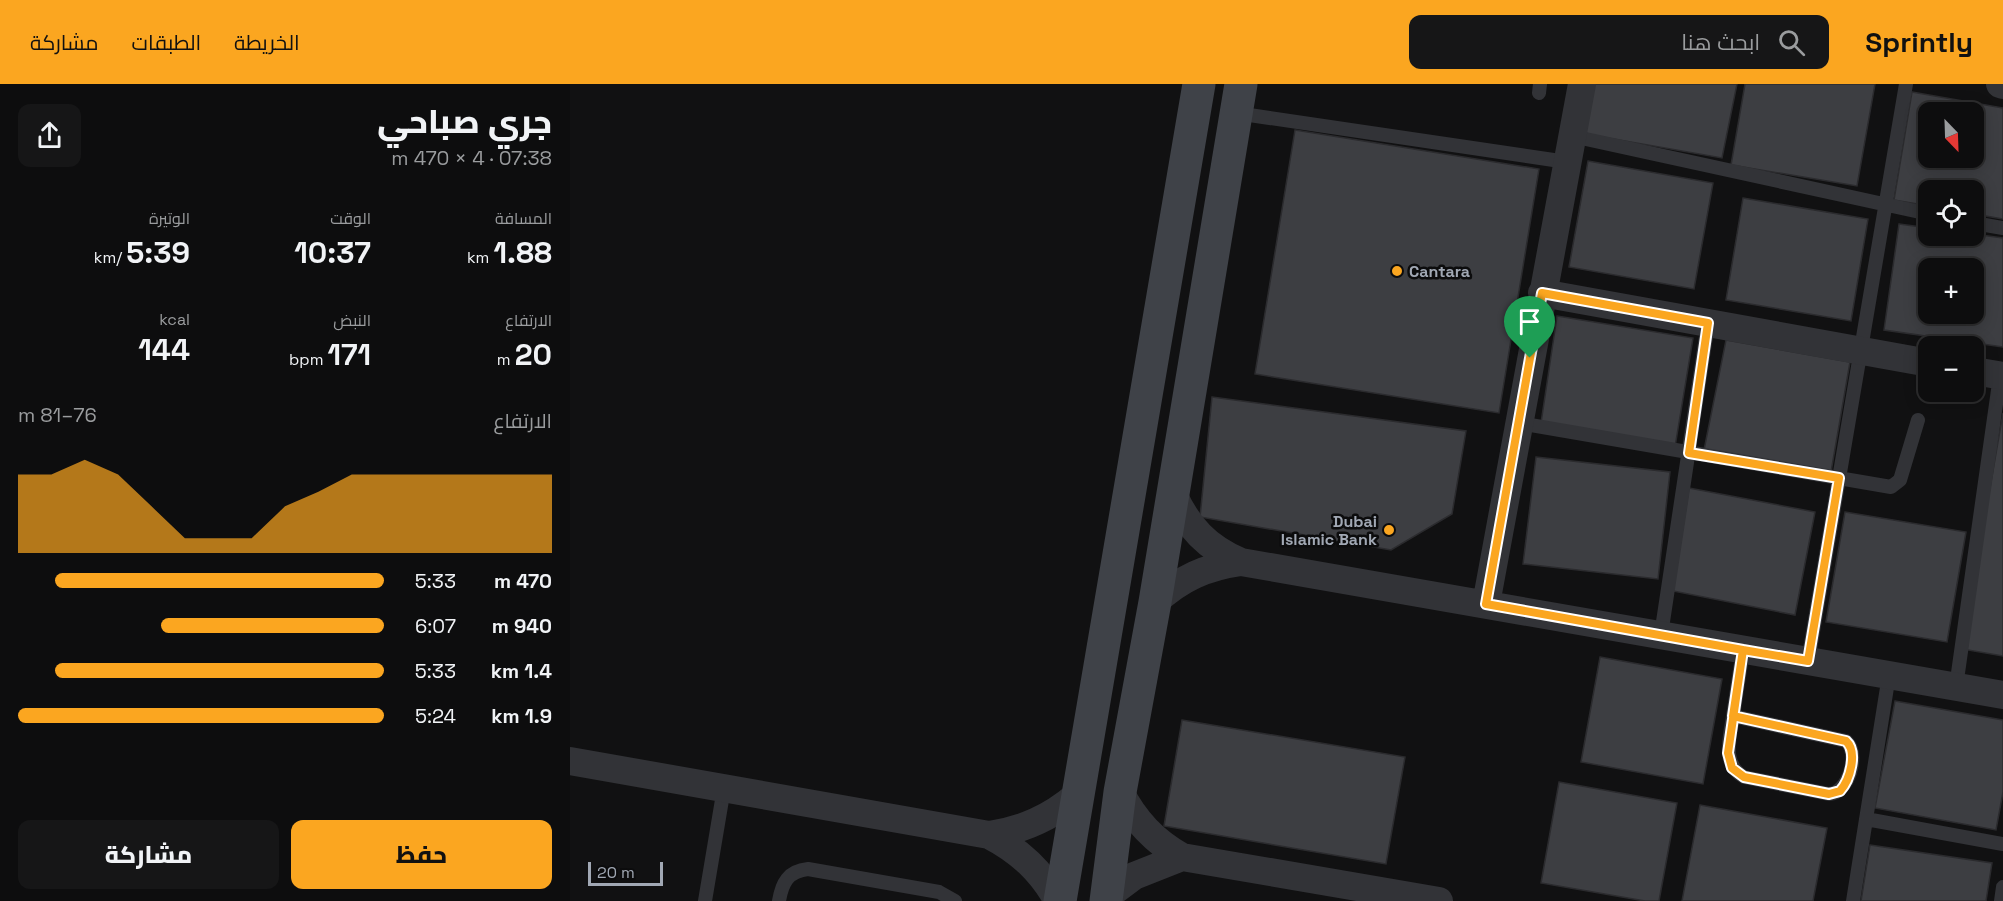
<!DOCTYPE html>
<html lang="ar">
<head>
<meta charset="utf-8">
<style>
  :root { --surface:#0d0d0e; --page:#161617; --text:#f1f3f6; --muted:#9a9c9e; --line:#2d2d2e; --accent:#fba620 }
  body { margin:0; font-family:"Space Grotesk",Cairo,sans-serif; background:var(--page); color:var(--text); direction:rtl; height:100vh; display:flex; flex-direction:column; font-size:22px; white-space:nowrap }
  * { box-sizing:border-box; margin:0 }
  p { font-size:20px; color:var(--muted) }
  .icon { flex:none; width:33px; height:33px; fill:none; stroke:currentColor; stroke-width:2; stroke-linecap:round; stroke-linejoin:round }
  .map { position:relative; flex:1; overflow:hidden; direction:ltr }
  .side { display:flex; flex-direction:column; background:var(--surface); width:570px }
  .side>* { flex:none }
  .needle { width:39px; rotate:157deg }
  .controls { position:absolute; left:1348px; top:18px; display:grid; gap:12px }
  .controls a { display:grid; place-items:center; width:66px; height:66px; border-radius:12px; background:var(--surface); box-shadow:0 3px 15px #0003,0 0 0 2px var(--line); font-size:30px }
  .scale { position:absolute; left:18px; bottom:15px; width:75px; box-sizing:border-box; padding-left:6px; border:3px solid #a1a8b4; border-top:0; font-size:16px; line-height:21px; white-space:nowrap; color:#a1a8b4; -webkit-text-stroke:4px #0c0c0d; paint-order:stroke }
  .pin { position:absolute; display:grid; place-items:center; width:51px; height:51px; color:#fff; margin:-62px -26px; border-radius:50% 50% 50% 0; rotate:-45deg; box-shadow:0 0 6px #0007 }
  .pin .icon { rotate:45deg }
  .round { display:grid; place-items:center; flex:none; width:63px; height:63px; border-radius:12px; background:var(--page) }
  .head { display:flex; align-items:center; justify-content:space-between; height:102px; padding:0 18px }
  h1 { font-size:33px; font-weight:800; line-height:45px }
  .stats { display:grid; grid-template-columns:repeat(3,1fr); gap:9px; height:102px; padding:6px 18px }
  .stats div { display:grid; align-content:center }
  .stats b { font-size:30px; font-weight:800 }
  .stats small { font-size:16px; font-weight:400 }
  .stats p { font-size:16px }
  .chart { height:168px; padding:12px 18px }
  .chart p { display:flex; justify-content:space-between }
  .chart svg { width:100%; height:108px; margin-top:6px; fill:var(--accent); opacity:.7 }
  .action { display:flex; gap:12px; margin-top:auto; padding:12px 18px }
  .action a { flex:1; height:69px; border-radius:12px; background:var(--accent); color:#111; font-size:24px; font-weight:800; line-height:69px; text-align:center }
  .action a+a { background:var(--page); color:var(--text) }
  ul { padding:0 18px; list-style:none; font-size:20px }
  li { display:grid; grid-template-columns:96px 72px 1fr; align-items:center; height:45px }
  li i { height:15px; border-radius:8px; background:var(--accent) }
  header { display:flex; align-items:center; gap:36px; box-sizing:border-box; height:84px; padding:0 30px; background:var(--accent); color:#111 }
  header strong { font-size:28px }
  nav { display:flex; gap:33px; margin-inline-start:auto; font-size:21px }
  .search { width:420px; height:54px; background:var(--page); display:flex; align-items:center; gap:15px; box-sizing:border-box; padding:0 21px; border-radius:12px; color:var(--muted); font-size:22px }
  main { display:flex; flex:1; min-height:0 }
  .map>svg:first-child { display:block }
</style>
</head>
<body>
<header>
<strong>Sprintly</strong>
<div class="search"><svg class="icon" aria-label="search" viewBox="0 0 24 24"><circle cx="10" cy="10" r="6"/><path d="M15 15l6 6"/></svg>ابحث هنا</div>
<nav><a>الخريطة</a><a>الطبقات</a><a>مشاركة</a></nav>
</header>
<main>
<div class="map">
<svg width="1433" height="817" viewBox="0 0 1433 817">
  <rect width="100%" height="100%" fill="#111112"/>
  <path fill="#3d3e42" stroke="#2b2b2e" stroke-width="1.5" fill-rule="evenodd" d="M1020,0h147l-15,74 -143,-25z
    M1175,0h130l-18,102 -126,-21z
    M1342,8l91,16v111l-29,-5v-24h-45v16l-35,-6zM1359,28h45v46h-45z
    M725,46l244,39 -40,244 -244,-39z
    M1018,77l125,22 -19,106 -125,-22z
    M1173,114l125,21 -17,102 -125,-21z
    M1329,140l30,4v8l45,-2 29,4v109l-119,-17zM1359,184h45v46h-45z
    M987,232l136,22 -18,109 -134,-24z
    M1156,256l124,22 -19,110 -127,-22z
    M642,313l254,34 -14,83 -61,36 -191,-33z
    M1433,329v243l-41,-7z
    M966,373l134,15 -12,107 -135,-15z
    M1119,404l126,24 -20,103 -122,-24z
    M1275,428l121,20 -19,110 -121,-20z
    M1030,573l122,22 -19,105 -122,-22z
    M1325,617l108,19v72l-7,38 -121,-22z
    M612,636l223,37 -19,107 -222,-38z
    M989,698l118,21 -18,98h-14l-104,-18z
    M1130,721l127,23 -14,73h-131z
    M1300,761l122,18 -6,38h-125z"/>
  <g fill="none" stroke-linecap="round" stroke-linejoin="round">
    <path stroke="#323337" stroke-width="14" d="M969,9l1,-9
      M666,29l331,49
      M1002,52l357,78
      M1404,139l29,5
      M949,339l372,64 9,-7 18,-60
      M1091,551l47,-312
      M1238,577l98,-577
      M1386,603l44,-311
      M1163,632l113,25c14,12 3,52 -17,53l-85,-17c-23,-13 -14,-39 -11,-61z
      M1163,632l10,-66
      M1296,735l137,25
      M135,817l19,-113
      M209,817c3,-18 9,-30 29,-32l131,23 16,9
      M1283,817l36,-226
      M1431,817l2,-14"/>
    <path stroke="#323337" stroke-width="28" d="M1430,0l3,1
      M972,209l387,70
      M1404,287l29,5
      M603,410c15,33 34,54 68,68l762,133
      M585,518c26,-24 51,-35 86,-40
      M916,520l96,-520
      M0,677l419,74c31,16 52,36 69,66
      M550,708c15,29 34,49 62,65l257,44
      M419,751c34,-5 61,-17 87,-39
      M536,813l28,-21 48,-19"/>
    <path stroke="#3f4248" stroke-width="33" d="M490,817l139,-817
      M536,817l14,-109 35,-190 86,-518"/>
  </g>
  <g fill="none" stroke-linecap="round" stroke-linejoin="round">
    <defs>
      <path id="route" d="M960,274l-44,246 257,46 -10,66 113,25c12,11 4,39 -6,50l-11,3 -85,-17 -12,-9 -4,-15 15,-103 65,11 31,-183 -150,-25 19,-130 -166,-30 -12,65"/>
    </defs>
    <use href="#route" stroke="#fff" stroke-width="12"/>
    <use href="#route" stroke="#fba620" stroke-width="8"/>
  </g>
  <g fill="#fba620" stroke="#0c0c0d" stroke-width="2">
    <circle cx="827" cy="187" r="6"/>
    <circle cx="819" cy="446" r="6"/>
  </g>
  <g text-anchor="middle" stroke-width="5" stroke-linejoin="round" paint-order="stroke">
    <g font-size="16" font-weight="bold" fill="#a1a8b4" stroke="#0c0c0d" text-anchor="start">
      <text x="839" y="193">Cantara</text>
      <text x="807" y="443" text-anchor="end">Dubai<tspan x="807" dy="18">Islamic Bank</tspan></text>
    </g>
  </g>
</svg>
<div class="controls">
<a><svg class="needle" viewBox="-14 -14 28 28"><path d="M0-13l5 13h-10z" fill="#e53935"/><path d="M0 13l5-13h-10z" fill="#9a9c9e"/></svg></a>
<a><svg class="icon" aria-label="locate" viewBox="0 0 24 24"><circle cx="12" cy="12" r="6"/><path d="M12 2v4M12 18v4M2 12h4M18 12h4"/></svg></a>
<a>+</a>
<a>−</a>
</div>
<div class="scale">20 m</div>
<div class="pin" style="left:960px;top:274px;background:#1e9e55"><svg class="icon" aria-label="arrive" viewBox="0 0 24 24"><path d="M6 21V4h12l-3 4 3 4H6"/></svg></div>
</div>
<section class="side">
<div class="head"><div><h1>جري صباحي</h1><p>07:38 · 4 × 470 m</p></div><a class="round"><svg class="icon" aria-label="share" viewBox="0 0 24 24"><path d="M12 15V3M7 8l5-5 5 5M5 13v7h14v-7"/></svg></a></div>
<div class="stats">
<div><p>المسافة</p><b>1.88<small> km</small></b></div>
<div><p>الوقت</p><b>10:37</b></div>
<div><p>الوتيرة</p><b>5:39<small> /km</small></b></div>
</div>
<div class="stats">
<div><p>الارتفاع</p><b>20<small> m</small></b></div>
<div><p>النبض</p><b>171<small> bpm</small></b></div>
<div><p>kcal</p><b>144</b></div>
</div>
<div class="chart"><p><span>الارتفاع</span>76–81 m</p>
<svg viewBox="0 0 160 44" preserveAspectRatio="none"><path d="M0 44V12L10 12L20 6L30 12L40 25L50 38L60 38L70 38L80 25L90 19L100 12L110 12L120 12L130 12L140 12L150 12L160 12V44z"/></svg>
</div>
<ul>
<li><b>470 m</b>5:33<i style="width:90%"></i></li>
<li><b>940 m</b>6:07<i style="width:61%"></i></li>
<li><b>1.4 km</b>5:33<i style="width:90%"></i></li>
<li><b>1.9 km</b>5:24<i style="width:100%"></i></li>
</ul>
<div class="action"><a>حفظ</a><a>مشاركة</a></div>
</section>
</main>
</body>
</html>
